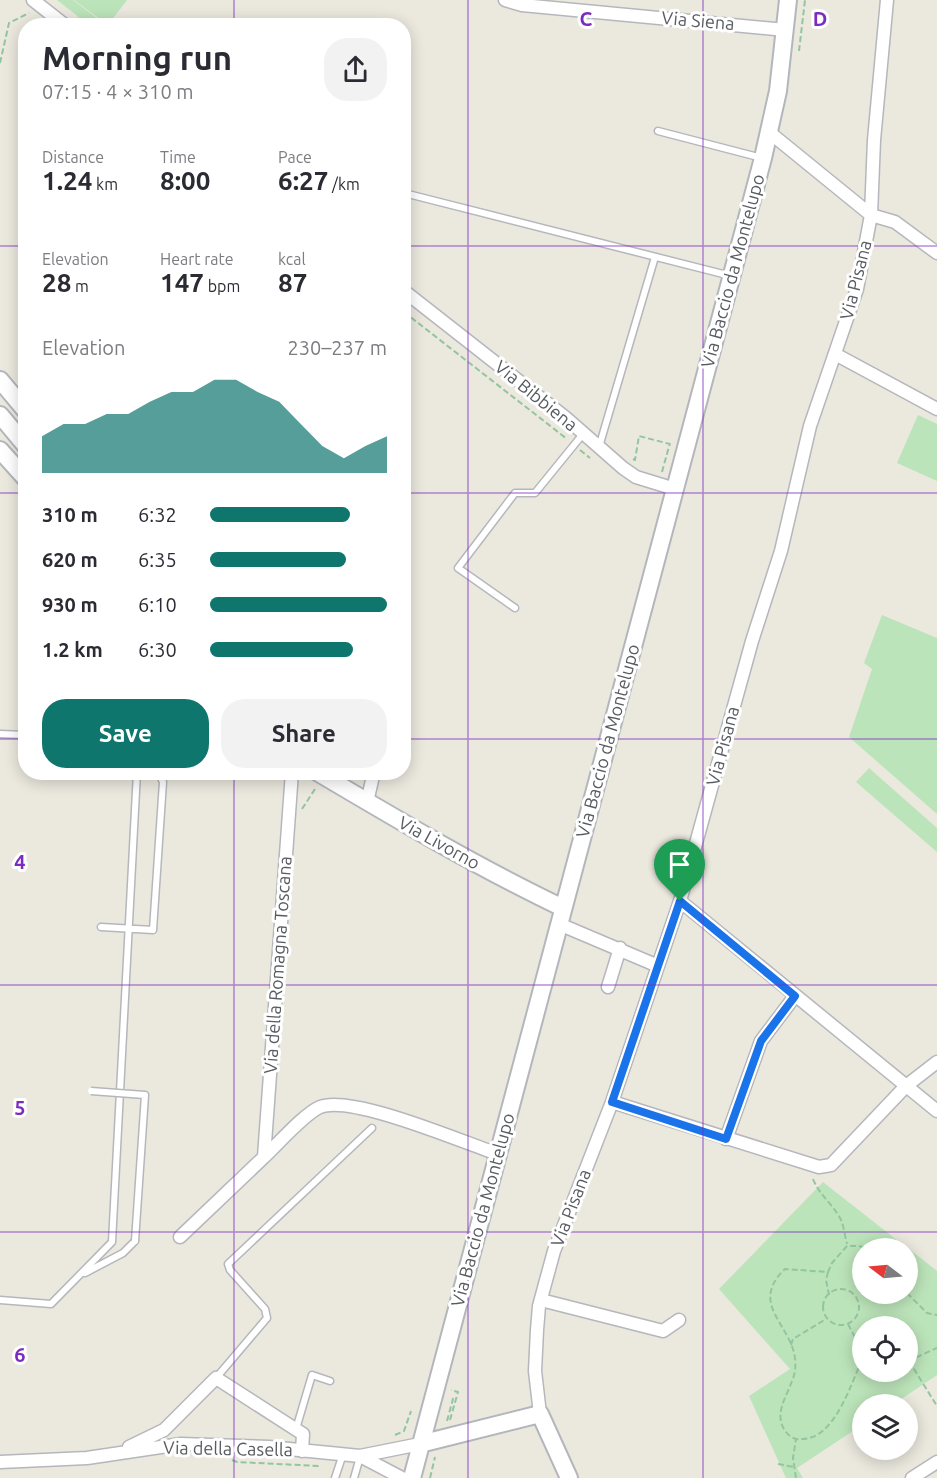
<!DOCTYPE html>
<html lang="en">
<head>
<meta charset="utf-8">
<style>
  :root { --surface:#fff; --page:#f2f2f3; --text:#2b2b33; --muted:#7c7c81; --accent:#0f766e }
  body { margin:0; font-family:Ubuntu,sans-serif; background:var(--page); color:var(--text); height:100vh; display:flex; flex-direction:column; font-size:22px; white-space:nowrap }
  * { box-sizing:border-box; margin:0 }
  p { font-size:20px; color:var(--muted) }
  .icon { flex:none; width:33px; height:33px; fill:none; stroke:currentColor; stroke-width:2; stroke-linecap:round; stroke-linejoin:round }
  .map { position:relative; flex:1; overflow:hidden }
  .details { position:absolute; left:18px; top:18px; width:393px; height:762px; display:flex; flex-direction:column; background:var(--surface); border-radius:24px; box-shadow:0 3px 15px #0003 }
  .details>* { flex:none }
  .needle { width:39px; rotate:286deg }
  .controls { position:absolute; left:852px; top:1238px; display:grid; gap:12px }
  .controls a { display:grid; place-items:center; width:66px; height:66px; border-radius:50%; background:var(--surface); box-shadow:0 3px 15px #0003; font-size:30px }
  .pin { position:absolute; display:grid; place-items:center; width:51px; height:51px; color:#fff; margin:-62px -26px; border-radius:50% 50% 50% 0; rotate:-45deg; box-shadow:0 0 6px #0007 }
  .pin .icon { rotate:45deg }
  .round { display:grid; place-items:center; flex:none; width:63px; height:63px; border-radius:24px; background:var(--page) }
  .overview { display:flex; align-items:center; justify-content:space-between; height:102px; padding:0 24px }
  h1 { font-size:33px; font-weight:700; line-height:45px }
  .figures { display:grid; grid-template-columns:repeat(3,1fr); gap:9px; height:102px; padding:6px 24px }
  .figures div { display:grid; align-content:center }
  .figures b { font-size:26px; font-weight:700 }
  .figures small { font-size:16px; font-weight:400 }
  .figures p { font-size:16px }
  .chart { height:168px; padding:12px 24px }
  .chart p { display:flex; justify-content:space-between }
  .chart svg { width:100%; height:108px; margin-top:6px; fill:var(--accent); opacity:.7 }
  .primary-button { display:flex; gap:12px; margin-top:auto; padding:12px 24px }
  .primary-button a { flex:1; height:69px; border-radius:24px; background:var(--accent); color:#fff; font-size:24px; font-weight:700; line-height:69px; text-align:center }
  .primary-button a+a { background:var(--page); color:var(--text) }
  ul { padding:0 24px; list-style:none; font-size:20px }
  li { display:grid; grid-template-columns:96px 72px 1fr; align-items:center; height:45px }
  li i { height:15px; border-radius:8px; background:var(--accent) }
  .map>svg:first-child { display:block }
</style>
</head>
<body>
<div class="map">
<svg width="937" height="1478" viewBox="0 0 937 1478">
  <rect width="100%" height="100%" fill="#ebe8de"/>
  <path fill="#bce4ba" fill-rule="evenodd" d="M57,0h16l33,25h-17z
    M74,0h53l-19,25z
    M918,415l19,9v57l-40,-18z
    M882,615l55,23v176l-88,-77 23,-68 -8,-6z
    M869,768l68,60v24l-81,-70z
    M823,1182l84,66h-45v45h46v-45l29,23v104l-43,29h-32v21l-65,43 6,10h-17l-37,-82 41,-27 -71,-80zM862,1326h46v45h-46z"/>
  <g fill="none" stroke-linecap="round" stroke-linejoin="round">
    <defs>
      <path id="lane" d="M658,131l104,27
        M404,193l327,83
        M599,447l56,-190
        M515,608l-57,-40 57,-75h20l48,-59
        M0,734l26,1
        M101,927l52,3 10,-148 -5,-10
        M85,1273l38,-20 12,-12
        M0,1300l51,4 61,-62 25,-470
        M216,1378l51,-60 -2,-9 -35,-39 -2,-6 144,-136
        M296,1429l16,-54 18,6
        M335,1478l8,-24
        M354,1478l6,-21"/>
      <path id="street" d="M33,0l33,26
        M505,0l17,5 263,25
        M769,132l102,83 24,7 42,31
        M404,291l162,127 57,50 13,9 39,12
        M835,354l102,55
        M367,802l7,-30
        M680,901l257,210
        M559,924l99,42
        M608,987l12,-39
        M612,1102l207,65 12,-2 75,-79 31,-24
        M726,1139l35,-98 34,-45
        M264,1157c14,-13 40,-43 56,-50 31,-13 142,35 178,47
        M180,1237l84,-80 28,-385
        M541,1300l122,31 16,-11
        M540,1414l-5,-43 2,-41 2,-24 15,-55 58,-149 68,-201 72,-260 29,-90 29,-125 47,-137 14,-74 3,-75 13,-140
        M129,1447l35,-17 52,-52 87,56 -1,17
        M360,1456l42,22
        M0,1462l87,-4 94,-14 88,3 91,9 60,-12
        M912,1478l25,-16"/>
      <path id="secondary" d="M0,380l26,31
        M0,415l26,31
        M0,450l26,29
        M317,772c81,48 162,96 246,136
        M420,1444l120,-30 29,64
        M412,1478l351,-1320 15,-67 10,-91"/>
    </defs>
    <use href="#lane" stroke="#b5b7bc" stroke-width="9"/>
    <use href="#street" stroke="#b5b7bc" stroke-width="15"/>
    <use href="#secondary" stroke="#b3b7bc" stroke-width="20"/>
    <path stroke="#93c5a0" stroke-width="2" stroke-dasharray="6 3" stroke-linecap="butt" d="M77,18l10,8
      M799,51l6,-51
      M0,63l9,-40 20,-10
      M404,312l163,127
      M580,450l10,8
      M633,459l2,1 4,-24 31,8
      M662,472l8,-29
      M302,809l13,-20
      M813,1179c6,16 21,26 28,41 3,7 4,17 6,24
      M828,1272l-2,8 3,15
      M823 1307a18 18 0 1 1 36 0a18 18 0 1 1-36 0Z
      M907,1293l20,20 10,2
      M848,1324l11,21 3,15
      M791,1345l2,-6 33,-20
      M862,1360c-11,23 -27,79 -60,79 -7,1 -12,-2 -16,-7 -13,-17 0,-34 6,-51 3,-7 4,-14 3,-22 -3,-34 -47,-55 -10,-90l43,3 4,-9 15,-17h12l7,2
      M908,1361l29,-13
      M909,1361l28,45
      M450,1420l8,-28 -7,-2
      M447,1421l6,-22 -3,-1
      M395,1435l9,-4 7,-20
      M232,1460l5,2 82,4
      M778,1464l16,3
      M430,1478l5,-21
      M796,1478l-3,-20 3,-19"/>
    <use href="#lane" stroke="#fff" stroke-width="6"/>
    <use href="#street" stroke="#fff" stroke-width="12"/>
    <use href="#secondary" stroke="#fff" stroke-width="16"/>
    <defs>
      <path id="lane-bridge" d="M91,1091l54,4 -10,146"/>
    </defs>
    <use href="#lane-bridge" stroke="#b5b7bc" stroke-width="9" stroke-linecap="butt"/>
    <use href="#lane-bridge" stroke="#fff" stroke-width="6"/>
  </g>
  <g fill="none" stroke-linecap="round" stroke-linejoin="round">
    <defs>
      <path id="route" d="M680,901l115,95 -34,45 -35,98 -114,-37z"/>
    </defs>
    <use href="#route" stroke="#fff" stroke-width="12"/>
    <use href="#route" stroke="#1a73e8" stroke-width="8"/>
  </g>
  <path fill="none" stroke="#7b2cbf" stroke-width="1.5" stroke-opacity="0.55" d="M234,0v26M468,0v1478M703,0v1478M0,246h26M404,246h533M0,493h26M404,493h533M0,739h26M404,739h533M234,772v706M0,985h937M0,1232h937"/>
  <g text-anchor="middle" stroke-width="6" stroke-linejoin="round" paint-order="stroke">
    <g font-size="18" fill="#585c60" stroke="#fff">
      <text transform="translate(698 21) rotate(5)" y="6">Via Siena</text>
      <text transform="translate(733 271) rotate(-75)" y="6">Via Baccio da Montelupo</text>
      <text transform="translate(856 280) rotate(-76)" y="6">Via Pisana</text>
      <text transform="translate(536 396) rotate(39)" y="6">Via Bibbiena</text>
      <text transform="translate(608 741) rotate(-75)" y="6">Via Baccio da Montelupo</text>
      <text transform="translate(723 746) rotate(-75)" y="6">Via Pisana</text>
      <text transform="translate(439 843) rotate(29)" y="6">Via Livorno</text>
      <text transform="translate(278 965) rotate(-86)" y="6">Via della Romagna Toscana</text>
      <text transform="translate(571 1208) rotate(-69)" y="6">Via Pisana</text>
      <text transform="translate(483 1210) rotate(-75)" y="6">Via Baccio da Montelupo</text>
      <text transform="translate(228 1449) rotate(1)" y="6">Via della Casella</text>
    </g>
  </g>
  <g font-size="20" text-anchor="middle" font-weight="bold" fill="#7b2cbf" stroke="#fff" stroke-width="6" stroke-linejoin="round" paint-order="stroke">
    <text x="586" y="26">C</text>
    <text x="820" y="26">D</text>
    <text x="20" y="869">4</text>
    <text x="20" y="1115">5</text>
    <text x="20" y="1362">6</text>
  </g>
</svg>
<div class="controls">
<a><svg class="needle" viewBox="-14 -14 28 28"><path d="M0-13l5 13h-10z" fill="#e53935"/><path d="M0 13l5-13h-10z" fill="#7c7c81"/></svg></a>
<a><svg class="icon" aria-label="locate" viewBox="0 0 24 24"><circle cx="12" cy="12" r="6"/><path d="M12 2v4M12 18v4M2 12h4M18 12h4"/></svg></a>
<a><svg class="icon" aria-label="layers" viewBox="0 0 24 24"><path d="M12 4l9 5-9 5-9-5zM3 14l9 5 9-5"/></svg></a>
</div>
<div class="pin" style="left:680px;top:901px;background:#1e9e55"><svg class="icon" aria-label="arrive" viewBox="0 0 24 24"><path d="M6 21V4h12l-3 4 3 4H6"/></svg></div>
<section class="details">
<div class="overview"><div><h1>Morning run</h1><p>07:15 · 4 × 310 m</p></div><a class="round"><svg class="icon" aria-label="share" viewBox="0 0 24 24"><path d="M12 15V3M7 8l5-5 5 5M5 13v7h14v-7"/></svg></a></div>
<div class="figures">
<div><p>Distance</p><b>1.24<small> km</small></b></div>
<div><p>Time</p><b>8:00</b></div>
<div><p>Pace</p><b>6:27<small> /km</small></b></div>
</div>
<div class="figures">
<div><p>Elevation</p><b>28<small> m</small></b></div>
<div><p>Heart rate</p><b>147<small> bpm</small></b></div>
<div><p>kcal</p><b>87</b></div>
</div>
<div class="chart"><p><span>Elevation</span>230–237 m</p>
<svg viewBox="0 0 160 44" preserveAspectRatio="none"><path d="M0 44V29L10 24L20 24L30 20L40 20L50 15L60 11L70 11L80 6L90 6L100 11L110 15L120 24L130 33L140 38L150 33L160 29V44z"/></svg>
</div>
<ul>
<li><b>310 m</b>6:32<i style="width:79%"></i></li>
<li><b>620 m</b>6:35<i style="width:77%"></i></li>
<li><b>930 m</b>6:10<i style="width:100%"></i></li>
<li><b>1.2 km</b>6:30<i style="width:81%"></i></li>
</ul>
<div class="primary-button"><a>Save</a><a>Share</a></div>
</section>
</div>
</body>
</html>
